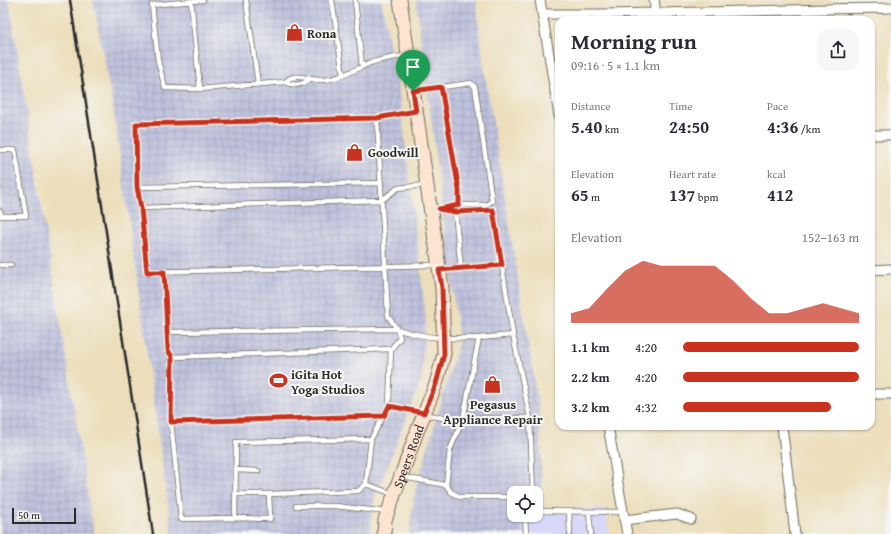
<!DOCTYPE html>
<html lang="en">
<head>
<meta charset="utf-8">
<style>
  :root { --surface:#fff; --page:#f7f7f7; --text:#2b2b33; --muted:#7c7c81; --accent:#c8321e }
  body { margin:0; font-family:"Gentium Book Plus",serif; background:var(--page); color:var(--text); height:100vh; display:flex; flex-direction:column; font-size:15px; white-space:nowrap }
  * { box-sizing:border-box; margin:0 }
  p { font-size:13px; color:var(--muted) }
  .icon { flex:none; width:22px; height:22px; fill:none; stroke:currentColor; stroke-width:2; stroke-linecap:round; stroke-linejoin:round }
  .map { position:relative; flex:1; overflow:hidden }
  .sheet { position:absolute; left:555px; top:16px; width:320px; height:414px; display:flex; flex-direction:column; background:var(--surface); border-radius:12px; box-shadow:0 1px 3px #0004 }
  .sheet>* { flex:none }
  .buttons { position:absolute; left:507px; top:486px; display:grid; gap:8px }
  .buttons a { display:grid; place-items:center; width:36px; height:36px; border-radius:8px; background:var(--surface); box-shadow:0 1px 3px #0004; font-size:20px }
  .scale { position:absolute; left:12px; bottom:10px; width:64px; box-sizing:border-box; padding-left:4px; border:2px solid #2b2b2b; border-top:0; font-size:11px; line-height:14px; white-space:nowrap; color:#2b2b2b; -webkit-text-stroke:3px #f6f6f2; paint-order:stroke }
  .pin { position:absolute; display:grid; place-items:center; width:34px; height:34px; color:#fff; margin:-41px -17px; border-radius:50% 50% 50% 0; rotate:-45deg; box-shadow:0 0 4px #0007 }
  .pin .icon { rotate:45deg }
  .round { display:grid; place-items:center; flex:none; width:42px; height:42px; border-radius:12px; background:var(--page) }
  .head { display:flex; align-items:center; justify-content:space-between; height:68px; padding:0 16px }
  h1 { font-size:22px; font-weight:600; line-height:30px }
  .figures { display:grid; grid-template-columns:repeat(3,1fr); gap:6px; height:68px; padding:4px 16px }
  .figures div { display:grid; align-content:center }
  .figures b { font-size:17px; font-weight:600 }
  .figures small { font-size:11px; font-weight:400 }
  .figures p { font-size:11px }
  .chart { height:112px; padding:8px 16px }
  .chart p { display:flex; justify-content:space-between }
  .chart svg { width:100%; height:72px; margin-top:4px; fill:var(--accent); opacity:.7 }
  ul { padding:0 16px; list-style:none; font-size:13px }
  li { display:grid; grid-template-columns:64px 48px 1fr; align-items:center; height:30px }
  li i { height:10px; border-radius:5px; background:var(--accent) }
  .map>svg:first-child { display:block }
</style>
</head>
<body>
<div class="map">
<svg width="891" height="534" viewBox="0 0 891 534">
  <defs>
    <pattern id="industrial-grid" width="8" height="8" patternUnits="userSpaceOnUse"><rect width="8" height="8" fill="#bfc2dd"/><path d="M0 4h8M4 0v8" fill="none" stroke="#a4a7be"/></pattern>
  </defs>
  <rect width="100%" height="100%" fill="#f6f6f2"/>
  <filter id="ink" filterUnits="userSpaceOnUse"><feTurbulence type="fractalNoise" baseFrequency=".025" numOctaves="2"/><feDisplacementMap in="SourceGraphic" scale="8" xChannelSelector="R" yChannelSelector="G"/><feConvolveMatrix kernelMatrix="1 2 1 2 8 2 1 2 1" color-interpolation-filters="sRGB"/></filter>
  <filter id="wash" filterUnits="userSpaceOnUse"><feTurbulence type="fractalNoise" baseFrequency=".012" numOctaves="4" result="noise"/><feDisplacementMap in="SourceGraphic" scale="16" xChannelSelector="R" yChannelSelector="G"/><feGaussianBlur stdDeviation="0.9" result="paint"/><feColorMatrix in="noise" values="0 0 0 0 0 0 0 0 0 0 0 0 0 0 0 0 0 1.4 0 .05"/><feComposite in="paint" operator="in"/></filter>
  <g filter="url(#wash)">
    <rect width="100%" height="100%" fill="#ecdebb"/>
    <path fill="#d7d7f8" d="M536,508l69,1 4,25h-87v-19h14z"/>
    <path fill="url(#industrial-grid)" d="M0,0h9l85,534h-94z
      M93,0h288l19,99 26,220 -5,62 -48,122 -3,31h-198l-58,-422z
      M416,0h60l7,61 56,350 3,88 -6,2v-8h-22v22h8v19h-113l6,-43 44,-150z"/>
  </g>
  <g filter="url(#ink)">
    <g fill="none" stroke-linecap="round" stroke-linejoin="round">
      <defs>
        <path id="service" d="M203,0l-51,5 6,56 7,27 35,1 85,-7c9,5 17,3 25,-3
          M246,0l12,84
          M332,0l11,75
          M355,0l7,67
          M191,1l9,88
          M285,82c11,-11 24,-1 38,-2 18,-1 34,-12 50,-18 10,-3 23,-5 34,-7
          M441,87l18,103v15
          M414,91l57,-8 4,4 17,114 -6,4h-27l-20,4
          M0,150h15l11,66h-25l-1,-5
          M425,185l-27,3 -16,12 -241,8 6,64 290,-7
          M137,187l244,-4
          M141,208l-4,-21 -1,-63 241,-6 39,-7
          M442,210l13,2 38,-2 20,125
          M455,212l6,56
          M0,265h11
          M442,269l60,-4
          M165,272l3,78 4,7 -1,65 10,97 54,-1 1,-76 135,-3 -5,45 27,10
          M397,329c29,10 52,10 82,9
          M167,332l230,-3 -9,-13 -11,-198
          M391,349l-2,57 54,12h87l3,75
          M172,357l219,-8 9,-11 -3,-9
          M171,422l213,-6
          M371,439l18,-33
          M236,470l22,1
          M403,477l43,8 4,-35 13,-31 16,-81 34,-3 17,83
          M446,485l5,7 9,5h54
          M269,494l89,-3 8,-7
          M296,506h39l52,6
          M536,511l87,1
          M569,512l1,22
          M589,512l2,22
          M525,515l1,19
          M235,518l35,1 -1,-25h-34"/>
        <path id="minor" d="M540,0l19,116
          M654,0l2,14
          M542,14c116,1 233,-5 349,-6
          M871,135h20
          M871,270l20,-1
          M871,394h20
          M608,426l19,108
          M782,426l13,108
          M624,520l53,-6 14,5"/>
        <g id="secondary">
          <path id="s1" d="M384,534l1,-14 33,-91 18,-45 8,-30 -2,-66 -42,-288"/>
        </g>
      </defs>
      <use href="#service" stroke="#6f6a5d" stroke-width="6"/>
      <use href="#minor" stroke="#6f6a5d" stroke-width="11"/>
      <use href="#secondary" stroke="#6f6a5d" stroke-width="15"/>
      <use href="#service" stroke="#fff" stroke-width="4.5"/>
      <use href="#minor" stroke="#fff" stroke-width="9"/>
      <use href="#secondary" stroke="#fde4d1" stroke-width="13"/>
      <path stroke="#2b2b2b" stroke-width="2.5" d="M70,0l83,534"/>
    </g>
  </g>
  <g fill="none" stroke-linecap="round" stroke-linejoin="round" filter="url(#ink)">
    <defs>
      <path id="route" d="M441,87l18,103v15l-20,4 16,3 38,-2 9,55 -63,5 3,18 2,66 -8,30 -12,29 -35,-7 -5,10 -213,6 1,-65 -4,-7 -4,-78h-17l-6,-64 -4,-21 -1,-63 241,-6 39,-7 -3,-20z"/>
    </defs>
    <use href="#route" stroke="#fff" stroke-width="8"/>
    <use href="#route" stroke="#c8321e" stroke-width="5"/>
  </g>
  <defs>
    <symbol id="shop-bare" viewBox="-9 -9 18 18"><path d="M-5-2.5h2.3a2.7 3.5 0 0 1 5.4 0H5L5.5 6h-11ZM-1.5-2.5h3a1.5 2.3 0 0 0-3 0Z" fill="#c8321e" stroke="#f6f6f2" stroke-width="2.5" paint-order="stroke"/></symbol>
    <symbol id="stadium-bare" viewBox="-9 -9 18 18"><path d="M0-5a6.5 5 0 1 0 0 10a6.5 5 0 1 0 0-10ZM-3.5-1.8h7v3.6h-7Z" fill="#c8321e" stroke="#f6f6f2" stroke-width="2.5" paint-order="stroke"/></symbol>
  </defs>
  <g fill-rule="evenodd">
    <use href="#shop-bare" x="282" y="20" width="25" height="25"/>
    <use href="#shop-bare" x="342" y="140" width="25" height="25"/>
    <use href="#stadium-bare" x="266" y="368" width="25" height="25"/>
    <use href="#shop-bare" x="480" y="372" width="25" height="25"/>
  </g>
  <g text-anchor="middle" stroke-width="4" stroke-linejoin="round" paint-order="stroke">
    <g font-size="13" font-weight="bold" fill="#2b2b2b" stroke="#f6f6f2" text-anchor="start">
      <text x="307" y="38">Rona</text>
      <text x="368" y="157">Goodwill</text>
      <text x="291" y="379">iGita Hot<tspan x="291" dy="15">Yoga Studios</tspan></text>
      <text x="493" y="409" text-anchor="middle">Pegasus<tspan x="493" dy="15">Appliance Repair</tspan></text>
    </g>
    <g font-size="13" fill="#2b2b2b" stroke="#f6f6f2">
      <text dy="5" stroke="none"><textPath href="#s1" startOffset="82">Speers Road</textPath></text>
    </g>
  </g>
</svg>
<div class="buttons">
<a><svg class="icon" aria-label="locate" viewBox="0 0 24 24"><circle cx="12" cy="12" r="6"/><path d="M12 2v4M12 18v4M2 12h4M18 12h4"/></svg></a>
</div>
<div class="scale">50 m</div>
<div class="pin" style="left:413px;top:91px;background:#1e9e55"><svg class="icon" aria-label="arrive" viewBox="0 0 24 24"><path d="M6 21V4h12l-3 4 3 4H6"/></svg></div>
<section class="sheet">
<div class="head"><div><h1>Morning run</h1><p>09:16 · 5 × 1.1 km</p></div><a class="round"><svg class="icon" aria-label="share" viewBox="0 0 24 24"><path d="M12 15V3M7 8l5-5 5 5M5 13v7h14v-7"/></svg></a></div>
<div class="figures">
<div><p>Distance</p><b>5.40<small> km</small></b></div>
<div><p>Time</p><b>24:50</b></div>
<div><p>Pace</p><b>4:36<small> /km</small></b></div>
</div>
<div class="figures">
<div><p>Elevation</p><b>65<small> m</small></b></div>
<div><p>Heart rate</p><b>137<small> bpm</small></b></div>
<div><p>kcal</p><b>412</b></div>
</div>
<div class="chart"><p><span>Elevation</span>152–163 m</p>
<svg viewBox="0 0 160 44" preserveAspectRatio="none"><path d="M0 44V38L10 35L20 23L30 12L40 6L50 9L60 9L70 9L80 9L90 18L100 29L110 38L120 38L130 35L140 32L150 35L160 38V44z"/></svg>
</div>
<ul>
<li><b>1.1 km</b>4:20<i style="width:100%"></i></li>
<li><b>2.2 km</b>4:20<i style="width:100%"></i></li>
<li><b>3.2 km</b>4:32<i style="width:84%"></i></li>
</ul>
</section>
</div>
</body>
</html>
